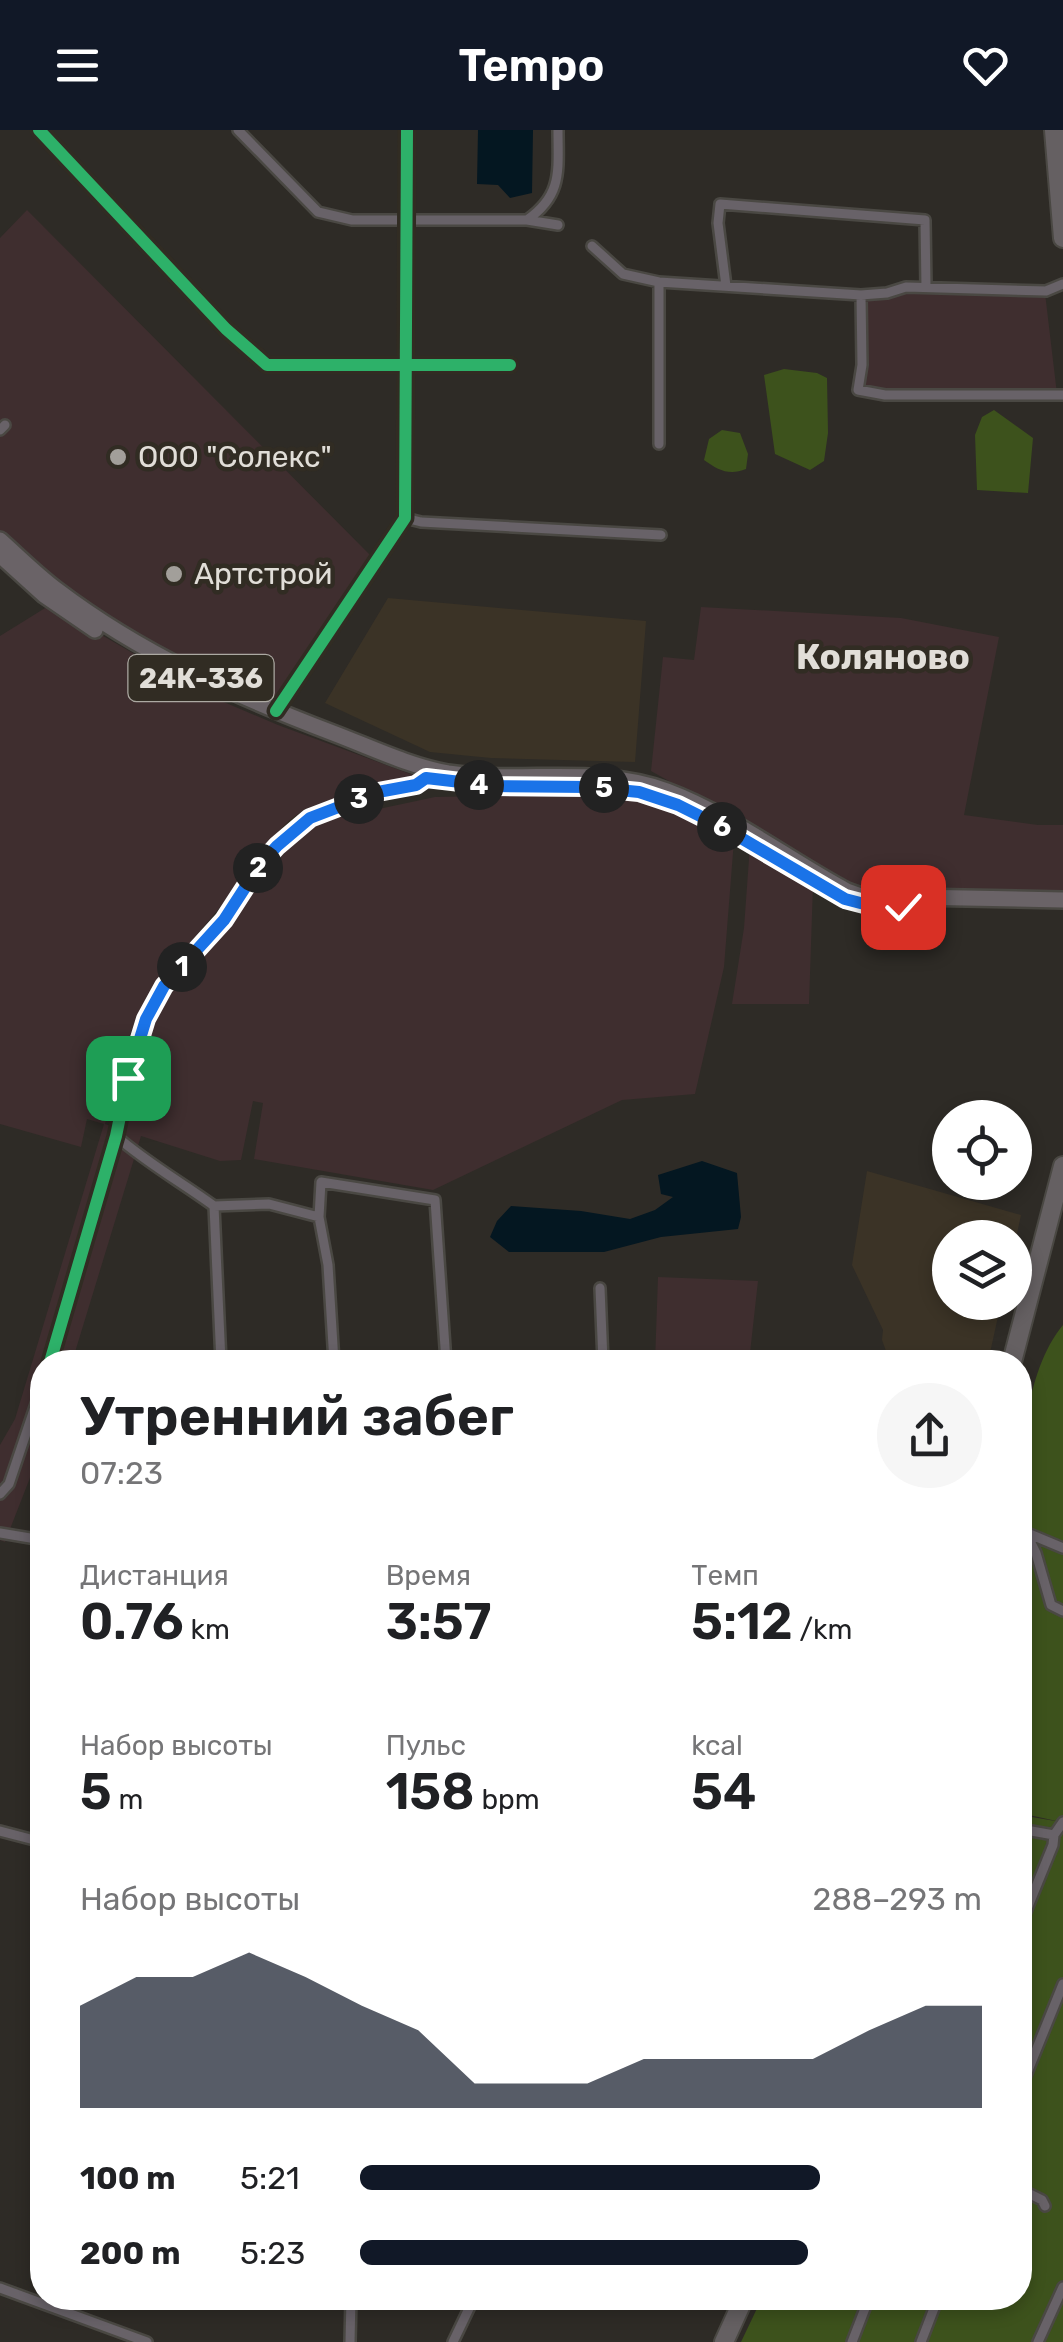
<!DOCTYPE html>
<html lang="ru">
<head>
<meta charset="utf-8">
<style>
  :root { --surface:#fff; --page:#f6f6f6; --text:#202124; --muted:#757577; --accent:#111827 }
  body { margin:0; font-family:Rubik,sans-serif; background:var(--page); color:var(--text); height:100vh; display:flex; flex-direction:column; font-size:38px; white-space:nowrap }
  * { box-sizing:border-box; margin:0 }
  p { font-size:32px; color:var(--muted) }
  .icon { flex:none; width:55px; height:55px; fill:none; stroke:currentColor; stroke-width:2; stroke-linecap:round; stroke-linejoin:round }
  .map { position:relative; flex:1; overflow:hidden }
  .details { position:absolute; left:30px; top:1220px; width:1002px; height:960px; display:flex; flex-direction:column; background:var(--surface); border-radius:40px; box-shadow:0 5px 15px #0003 }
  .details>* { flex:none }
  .buttons { position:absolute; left:932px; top:970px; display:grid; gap:20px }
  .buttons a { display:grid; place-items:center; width:100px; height:100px; border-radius:50%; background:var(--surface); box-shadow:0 5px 15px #0003; font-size:50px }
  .pin { position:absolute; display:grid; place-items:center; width:85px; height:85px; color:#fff; margin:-42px; border-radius:20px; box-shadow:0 5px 15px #0006 }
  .km { position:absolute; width:50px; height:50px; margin:-25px; border-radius:50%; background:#222; color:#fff; font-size:28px; line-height:50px; text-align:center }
  .round { display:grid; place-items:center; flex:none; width:105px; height:105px; border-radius:52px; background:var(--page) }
  .headline { display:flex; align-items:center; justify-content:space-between; height:170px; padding:0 50px }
  h1 { font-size:55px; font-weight:600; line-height:75px }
  .stats { display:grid; grid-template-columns:repeat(3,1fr); gap:15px; height:170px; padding:10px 50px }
  .stats div { display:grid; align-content:center }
  .stats b { font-size:50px; font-weight:600 }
  .stats small { font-size:28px; font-weight:400 }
  .stats p { font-size:28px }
  .chart { height:280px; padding:20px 50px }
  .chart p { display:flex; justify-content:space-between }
  .chart svg { width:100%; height:180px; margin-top:10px; fill:var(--accent); opacity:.7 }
  ul { padding:0 50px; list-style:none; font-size:32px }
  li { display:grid; grid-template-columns:160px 120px 1fr; align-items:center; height:75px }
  li i { height:25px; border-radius:12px; background:var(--accent) }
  header { display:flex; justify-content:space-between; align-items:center; height:130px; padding:0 50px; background:var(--accent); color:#fff; font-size:45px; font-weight:600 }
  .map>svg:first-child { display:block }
</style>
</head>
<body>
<header><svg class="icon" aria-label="menu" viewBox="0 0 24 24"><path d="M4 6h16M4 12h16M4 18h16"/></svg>Tempo<svg class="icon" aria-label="heart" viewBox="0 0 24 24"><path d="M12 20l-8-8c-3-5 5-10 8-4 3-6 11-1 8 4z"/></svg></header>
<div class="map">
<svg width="1063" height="2212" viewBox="0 0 1063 2212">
  <rect width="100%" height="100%" fill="#2e2b26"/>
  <path fill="#3b3326" d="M388,468l258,23 -11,141 -144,-4 -61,-6 -105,-49z
    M867,1041l154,44 -6,28v-5h-65v64l51,1 -13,59h-98l-8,-22 1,-10 -31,-65z"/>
  <path fill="#3f2e2f" d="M27,80l347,349 -101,146 -95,-46 -64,-37 -61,-42 -53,-47v-295z
    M908,161l137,2 12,101 -165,-2 -29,-4 3,-89 22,-1z
    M50,475l148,86 80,34 135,50v7l-62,10 -50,25 -43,39 -10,18 -96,114 -22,51 -25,85 15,5 28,-106 22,-35 44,-49 47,-66 31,-35 35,-18 108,-23 183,-3 62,15 54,31 -10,127 -29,127 -73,6 -189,90 -179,-31 9,-56 -10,-2 -12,59 -21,1 -79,-25 -69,226h-30v85l-37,95 -5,-2v-95l15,-26 89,-295 -17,-5 -6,28 -81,-23v-488z
    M701,477l200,11 98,19 -35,178 74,10h25v71l-193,-3 -219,-122 12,-114 31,3z
    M750,715l63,40 -4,119h-77l12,-76z
    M658,1147l100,4 -9,81h-94z"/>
  <path fill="#3d521c" d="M784,239l33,4 10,5 1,55 -4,28 -14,9 -35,-16 -11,-79z
    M994,280l39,28 -5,55 -51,-3 -2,-55 7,-18z
    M722,300l18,3 8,21 -2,15c-17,7 -28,1 -42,-9l5,-21z
    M1063,1195v1017h-322l21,-44h258v-483l41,7 -41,-9v-203l3,-10 -1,-19 14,-37 -8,-19 -8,-6c0,-60 4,-147 43,-194z"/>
  <path fill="#041721" d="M478,0h55l-1,63 -22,5 -12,-13 -21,-1z
    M702,1031l35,12 4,44 -3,12 -77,8 -57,15h-95l-19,-15 7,-16 14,-15 70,5 49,8 25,-9 18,-13 -12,-3 -3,-19z"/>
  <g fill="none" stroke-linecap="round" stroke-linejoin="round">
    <defs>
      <path id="street" d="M39,0l187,199 41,36h243
        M238,0l80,82 34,8h175l31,5
        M527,90c36,-25 31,-50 31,-90
        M592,116l31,28 36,8 202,13 26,-2 19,-6 140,4 17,-7
        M659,152v162
        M726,156l-8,-63 2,-19 205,16 1,67
        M861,165l1,70 -4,25 27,5h178
        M0,300l5,-5
        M405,388l16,4 240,13
        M276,581l129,-193 2,-388
        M116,1006c31,27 65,46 98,70l7,156
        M214,1076l55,-2 50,13 2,-35 114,18 11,162
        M319,1087l9,48 6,97
        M600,1158l3,74
        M50,1232l66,-226 17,-82 13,-35 18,-33 60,-66 35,-54 36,-38 14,-10 70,-26 37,-7 10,-7
        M0,1364l9,-10 33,-98
        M1020,1400l43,18
        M0,1403l42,7
        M1026,1403l10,20 15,52 12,6
        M1020,1699l34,6 9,-13
        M0,1701l42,11
        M1020,1796l33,-81 1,-10
        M1020,1960l43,-106
        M1020,2059l22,11 3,6
        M0,2158l147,54
        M350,2212l1,-44
        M453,2212l21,-44
        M852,2212l17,-44
        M921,2212l17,-44
        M1038,2212l25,-55"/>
      <path id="primary" d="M0,410c19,17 37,35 57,50 84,64 179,106 276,143 37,14 76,33 115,40 72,11 151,-8 219,18 64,24 120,68 180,100l14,5 202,4
        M0,425l44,40 51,35"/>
      <path id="highway" d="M1054,0l9,108
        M1012,1232l51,-196
        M724,2212l20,-44"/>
    </defs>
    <use href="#street" stroke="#4a4843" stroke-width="14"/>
    <use href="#primary" stroke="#4a4843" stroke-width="20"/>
    <use href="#highway" stroke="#4a4843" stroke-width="22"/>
    <use href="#street" stroke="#686268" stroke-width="9"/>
    <use href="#primary" stroke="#6a6367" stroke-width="15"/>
    <use href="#highway" stroke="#656062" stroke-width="18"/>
    <defs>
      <path id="cycleway" d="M39,0l187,199 41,36h243
        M276,581l129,-193 2,-388
        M50,1232l66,-226 17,-82 13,-35 18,-33 60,-66 35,-54 36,-38 14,-10 70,-26 37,-7 10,-7"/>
    </defs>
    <use href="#cycleway" stroke="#312c23" stroke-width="19"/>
    <use href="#cycleway" stroke="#2db169" stroke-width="12"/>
  </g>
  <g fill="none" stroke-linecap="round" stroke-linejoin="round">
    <defs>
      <path id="route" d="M128,948l18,-59 18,-33 60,-66 35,-54 18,-20 33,-28 68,-26 38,-7 10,-7 69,8 93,1 51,5 39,13 46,23 121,71 27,7 31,1"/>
    </defs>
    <use href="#route" stroke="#fff" stroke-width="20"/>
    <use href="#route" stroke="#1a73e8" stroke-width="12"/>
  </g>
  <g fill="#a29f9a" stroke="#312c23" stroke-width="4">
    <circle cx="118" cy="327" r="10"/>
    <circle cx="174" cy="444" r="10"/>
  </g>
  <g text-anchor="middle" stroke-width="9" stroke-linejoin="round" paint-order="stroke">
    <rect fill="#312c23" stroke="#aca9a2" stroke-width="2.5" x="128.5" y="525" width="145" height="46" rx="8"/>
    <g font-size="28" font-weight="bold" fill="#e1ded8">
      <text x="201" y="558">24К-336</text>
    </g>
    <g font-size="30" fill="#e1ded8" stroke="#312c23" text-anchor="start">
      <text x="138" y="337">ООО "Солекс"</text>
      <text x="194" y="454">Артстрой</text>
    </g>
    <g font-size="35" font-weight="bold" fill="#e1ded8" stroke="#312c23">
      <text x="883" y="539">Коляново</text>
    </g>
  </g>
</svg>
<div class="buttons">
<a><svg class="icon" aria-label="locate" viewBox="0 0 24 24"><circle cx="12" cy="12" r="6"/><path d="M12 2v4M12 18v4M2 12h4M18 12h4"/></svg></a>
<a><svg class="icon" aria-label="layers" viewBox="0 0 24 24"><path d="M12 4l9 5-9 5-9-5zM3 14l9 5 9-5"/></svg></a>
</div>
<div class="pin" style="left:128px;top:948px;background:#1e9e55"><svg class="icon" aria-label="arrive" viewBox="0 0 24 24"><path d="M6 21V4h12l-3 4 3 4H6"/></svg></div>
<div class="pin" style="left:903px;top:777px;background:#d93025"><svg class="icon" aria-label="check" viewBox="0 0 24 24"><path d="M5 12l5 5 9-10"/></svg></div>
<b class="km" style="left:182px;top:837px">1</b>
<b class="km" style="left:258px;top:738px">2</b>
<b class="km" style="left:359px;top:669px">3</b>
<b class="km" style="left:479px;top:655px">4</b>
<b class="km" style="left:604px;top:658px">5</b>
<b class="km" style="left:722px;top:697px">6</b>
<section class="details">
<div class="headline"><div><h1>Утренний забег</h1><p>07:23</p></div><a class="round"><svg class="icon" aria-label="share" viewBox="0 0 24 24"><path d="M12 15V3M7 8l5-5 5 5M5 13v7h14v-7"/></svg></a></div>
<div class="stats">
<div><p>Дистанция</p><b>0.76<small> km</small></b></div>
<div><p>Время</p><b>3:57</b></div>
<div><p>Темп</p><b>5:12<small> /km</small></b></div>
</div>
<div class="stats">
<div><p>Набор высоты</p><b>5<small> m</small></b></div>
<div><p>Пульс</p><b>158<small> bpm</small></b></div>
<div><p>kcal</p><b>54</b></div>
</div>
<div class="chart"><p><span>Набор высоты</span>288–293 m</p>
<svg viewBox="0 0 160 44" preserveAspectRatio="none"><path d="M0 44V19L10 12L20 12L30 6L40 12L50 19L60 25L70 38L80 38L90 38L100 32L110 32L120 32L130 32L140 25L150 19L160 19V44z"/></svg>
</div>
<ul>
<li><b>100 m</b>5:21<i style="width:74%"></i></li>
<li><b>200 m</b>5:23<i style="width:72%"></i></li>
</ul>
</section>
</div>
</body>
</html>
